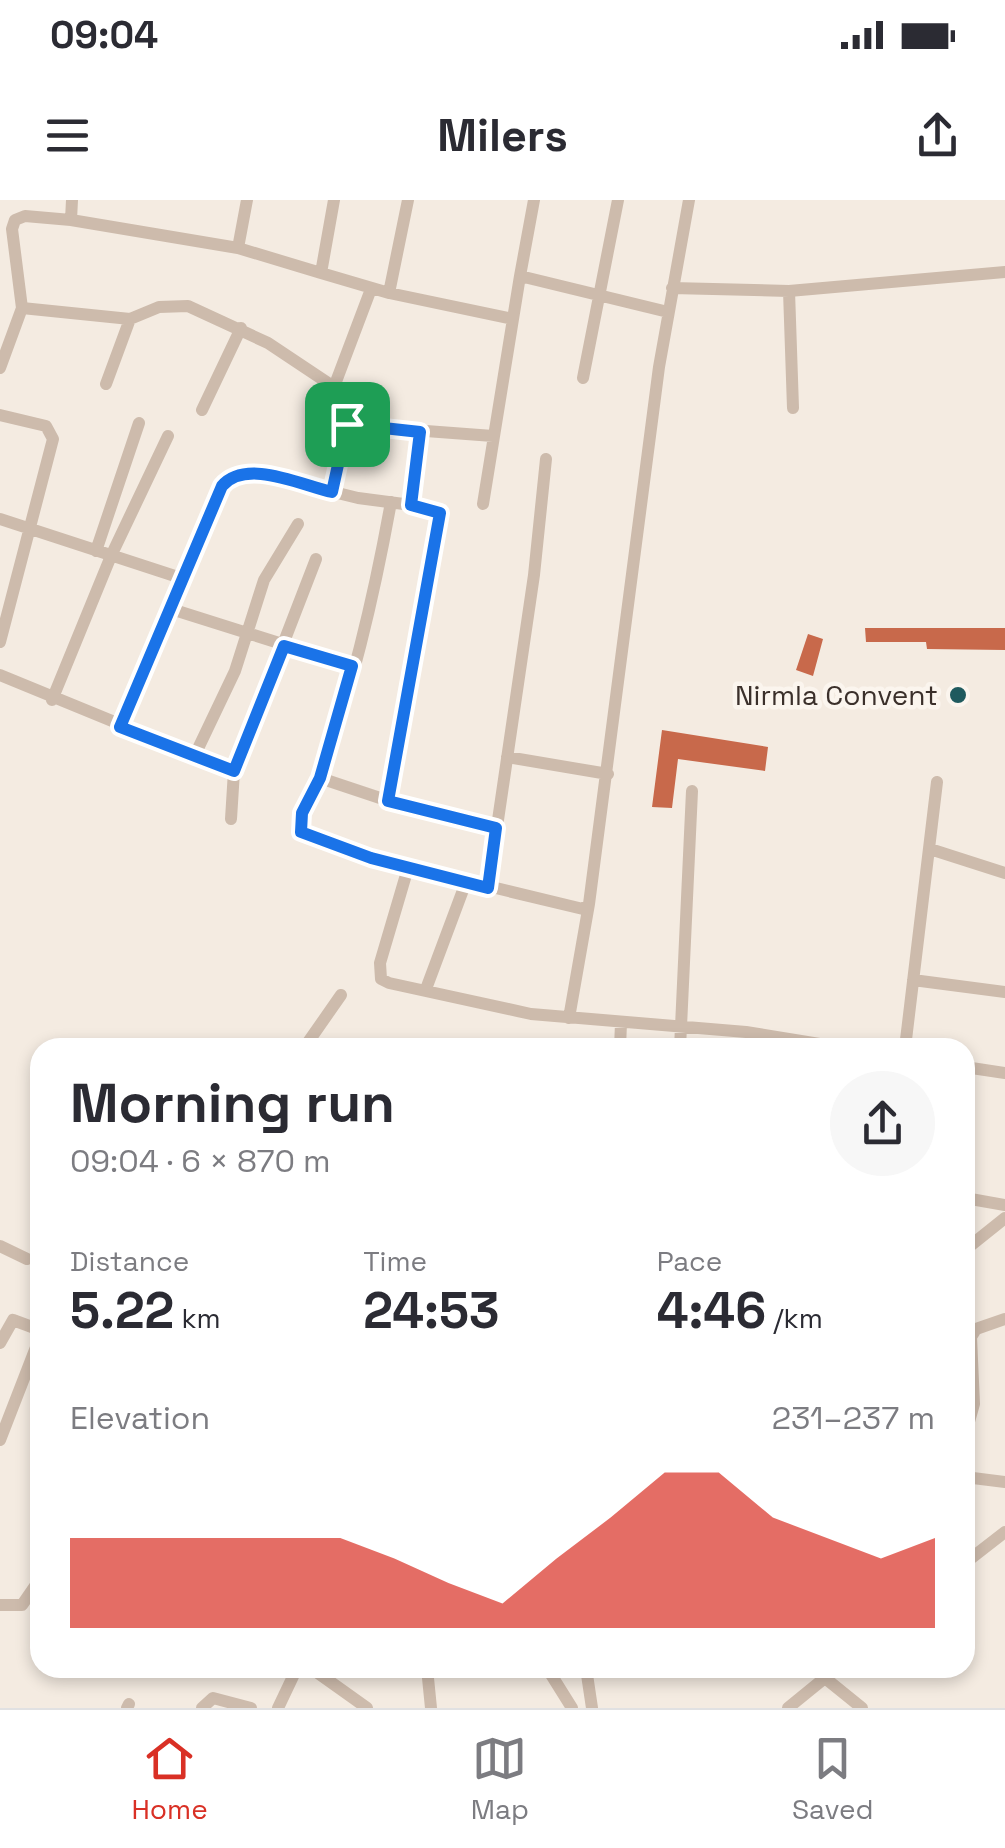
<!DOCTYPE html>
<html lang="en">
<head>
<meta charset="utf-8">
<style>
  :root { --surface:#fff; --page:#f7f7f7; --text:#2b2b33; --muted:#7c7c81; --line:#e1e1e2; --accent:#d93025 }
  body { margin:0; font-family:"Space Grotesk",sans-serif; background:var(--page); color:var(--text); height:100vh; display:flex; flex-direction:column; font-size:38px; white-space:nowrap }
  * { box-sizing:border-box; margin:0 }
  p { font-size:32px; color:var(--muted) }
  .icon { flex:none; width:55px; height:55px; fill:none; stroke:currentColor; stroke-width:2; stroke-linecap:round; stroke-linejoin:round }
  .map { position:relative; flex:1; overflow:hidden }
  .drawer { position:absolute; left:30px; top:838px; width:945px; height:640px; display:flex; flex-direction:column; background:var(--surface); border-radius:30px; box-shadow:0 5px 15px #0003 }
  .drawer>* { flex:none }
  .pin { position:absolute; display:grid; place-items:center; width:85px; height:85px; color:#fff; margin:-42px; border-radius:20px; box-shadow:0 5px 15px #0006 }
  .round { display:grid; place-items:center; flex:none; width:105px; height:105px; border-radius:52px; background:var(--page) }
  .summary { display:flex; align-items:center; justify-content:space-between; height:170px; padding:0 40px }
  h1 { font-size:55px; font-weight:700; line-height:75px }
  .metrics { display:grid; grid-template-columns:repeat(3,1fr); gap:15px; height:170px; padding:10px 40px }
  .metrics div { display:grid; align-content:center }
  .metrics b { font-size:50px; font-weight:700 }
  .metrics small { font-size:28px; font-weight:400 }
  .metrics p { font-size:28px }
  .chart { height:280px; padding:20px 40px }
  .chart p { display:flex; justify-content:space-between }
  .chart svg { width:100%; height:180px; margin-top:10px; fill:var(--accent); opacity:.7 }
  .status { display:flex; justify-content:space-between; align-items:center; height:70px; padding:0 50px; background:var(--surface); direction:ltr }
  .status svg { height:28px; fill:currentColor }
  header { display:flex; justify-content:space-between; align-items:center; height:130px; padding:0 40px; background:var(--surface); font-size:45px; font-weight:700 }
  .dock { display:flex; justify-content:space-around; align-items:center; height:140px; border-top:2px solid var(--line); background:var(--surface); font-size:28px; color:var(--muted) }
  .dock a { display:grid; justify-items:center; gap:5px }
  .dock .selected { color:var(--accent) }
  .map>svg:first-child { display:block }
</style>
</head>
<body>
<div class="status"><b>09:04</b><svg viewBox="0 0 49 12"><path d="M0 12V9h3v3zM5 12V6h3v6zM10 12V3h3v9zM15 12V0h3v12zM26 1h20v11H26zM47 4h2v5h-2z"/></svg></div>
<header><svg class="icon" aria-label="menu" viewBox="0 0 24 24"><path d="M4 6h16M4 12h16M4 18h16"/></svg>Milers<svg class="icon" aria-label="share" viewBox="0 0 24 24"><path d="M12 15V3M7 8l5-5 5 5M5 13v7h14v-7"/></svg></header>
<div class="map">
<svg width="1005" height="1508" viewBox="0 0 1005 1508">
  <rect width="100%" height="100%" fill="#f4ebe1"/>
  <path fill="#c8694b" d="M865,428h140v22l-78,-1 -1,-7h-60z
    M808,434l15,5 -10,37 -17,-6z
    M662,530l106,17 -3,24 -87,-12 -6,49 -20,-1z"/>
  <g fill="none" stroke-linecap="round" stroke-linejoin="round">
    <path stroke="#cdbbac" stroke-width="12" d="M71,20l167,28 83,25 13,-73
      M238,48l9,-48
      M321,73l68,20 19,-93
      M520,76l14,-76
      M672,88l117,3 216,-19
      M371,89l-37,98v28l25,11 134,10
      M789,91l4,117
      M389,93l124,26 -30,185
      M22,108l108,11 29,-12 29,-1 80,37 66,44
      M513,119l7,-43 148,36
      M0,168l22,-60 -10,-79 3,-9 10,-4 46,4 1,-20
      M583,178l35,-178
      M106,184l24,-65
      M202,210l39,-82
      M0,215l46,11 7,13 -53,203
      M332,292l15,-68
      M391,302c-16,89 -37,180 -67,265 -7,21 -27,42 -23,65l70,26 212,51 6,-5 70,-537 30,-167
      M411,305l9,-73
      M0,319l181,59
      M96,351l43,-128
      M168,408l184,58
      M0,475l234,96
      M52,500l59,-144 57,-120
      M120,527l87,-209 23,-41 22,-5 106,26 76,10 6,13 -52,280
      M194,557l41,-86 29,-91 34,-56
      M507,557l101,17
      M320,578l105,35 71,15
      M231,619l3,-48 82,-212
      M930,649l75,24
      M408,668l-28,95 1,16 8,4 142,31 215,18 98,16
      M488,688l46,-313 12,-116
      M913,780l92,12
      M426,789l40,-107
      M569,818l20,-114
      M304,848l37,-53
      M620,848l1,-25
      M680,848l12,-257
      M905,848l32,-266
      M965,867l40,6
      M965,998l40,7
      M0,1046l27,13
      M965,1050l40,-32
      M0,1143l13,-23 27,10
      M965,1236l9,-32 -3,-67 5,-8 29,-10
      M0,1240l40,-103
      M965,1277l40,5
      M965,1363l40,-31
      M0,1405h22l18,-26
      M311,1468l56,40
      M427,1468l4,40
      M547,1468l25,40
      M586,1468l6,40
      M825,1478l37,30
      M127,1508l2,-4
      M202,1508l11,-10 38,10
      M278,1508l19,-40
      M788,1508l49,-40"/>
  </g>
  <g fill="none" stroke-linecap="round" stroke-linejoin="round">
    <defs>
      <path id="route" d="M347,224l73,8 -9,73 29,8 -52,288 108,27 -8,60 -117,-30 -70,-26 1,-19 18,-35 32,-112 -68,-20 -50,125 -114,-44 102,-241c24,-28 79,-1 110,6z"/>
    </defs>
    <use href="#route" stroke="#fff" stroke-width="20"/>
    <use href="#route" stroke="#1a73e8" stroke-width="12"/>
  </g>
  <circle fill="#1f5a5e" stroke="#fbf5ee" stroke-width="4" cx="958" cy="495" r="10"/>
  <g text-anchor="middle" stroke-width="9" stroke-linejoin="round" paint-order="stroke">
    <g font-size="28" fill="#3b302b" stroke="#fbf5ee" text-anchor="end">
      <text x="938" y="505">Nirmla Convent</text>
    </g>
  </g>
</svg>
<div class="pin" style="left:347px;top:224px;background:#1e9e55"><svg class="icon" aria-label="arrive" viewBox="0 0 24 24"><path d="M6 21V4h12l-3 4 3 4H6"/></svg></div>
<section class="drawer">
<div class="summary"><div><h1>Morning run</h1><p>09:04 · 6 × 870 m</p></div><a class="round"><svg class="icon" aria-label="share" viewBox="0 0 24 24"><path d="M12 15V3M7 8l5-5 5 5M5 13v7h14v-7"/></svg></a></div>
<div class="metrics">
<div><p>Distance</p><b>5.22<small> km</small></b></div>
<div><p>Time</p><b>24:53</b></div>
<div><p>Pace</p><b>4:46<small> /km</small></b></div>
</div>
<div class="chart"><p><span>Elevation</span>231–237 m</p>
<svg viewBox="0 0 160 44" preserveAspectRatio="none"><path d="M0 44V22L10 22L20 22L30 22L40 22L50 22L60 27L70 33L80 38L90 27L100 17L110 6L120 6L130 17L140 22L150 27L160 22V44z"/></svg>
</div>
</section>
</div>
<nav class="dock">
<a class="selected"><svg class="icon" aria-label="home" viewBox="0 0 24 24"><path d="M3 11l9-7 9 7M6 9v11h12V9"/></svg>Home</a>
<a><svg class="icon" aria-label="map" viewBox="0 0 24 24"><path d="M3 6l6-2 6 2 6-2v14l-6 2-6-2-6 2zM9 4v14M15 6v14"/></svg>Map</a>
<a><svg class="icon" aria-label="saved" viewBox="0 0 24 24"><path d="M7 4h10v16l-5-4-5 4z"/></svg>Saved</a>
</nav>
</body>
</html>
